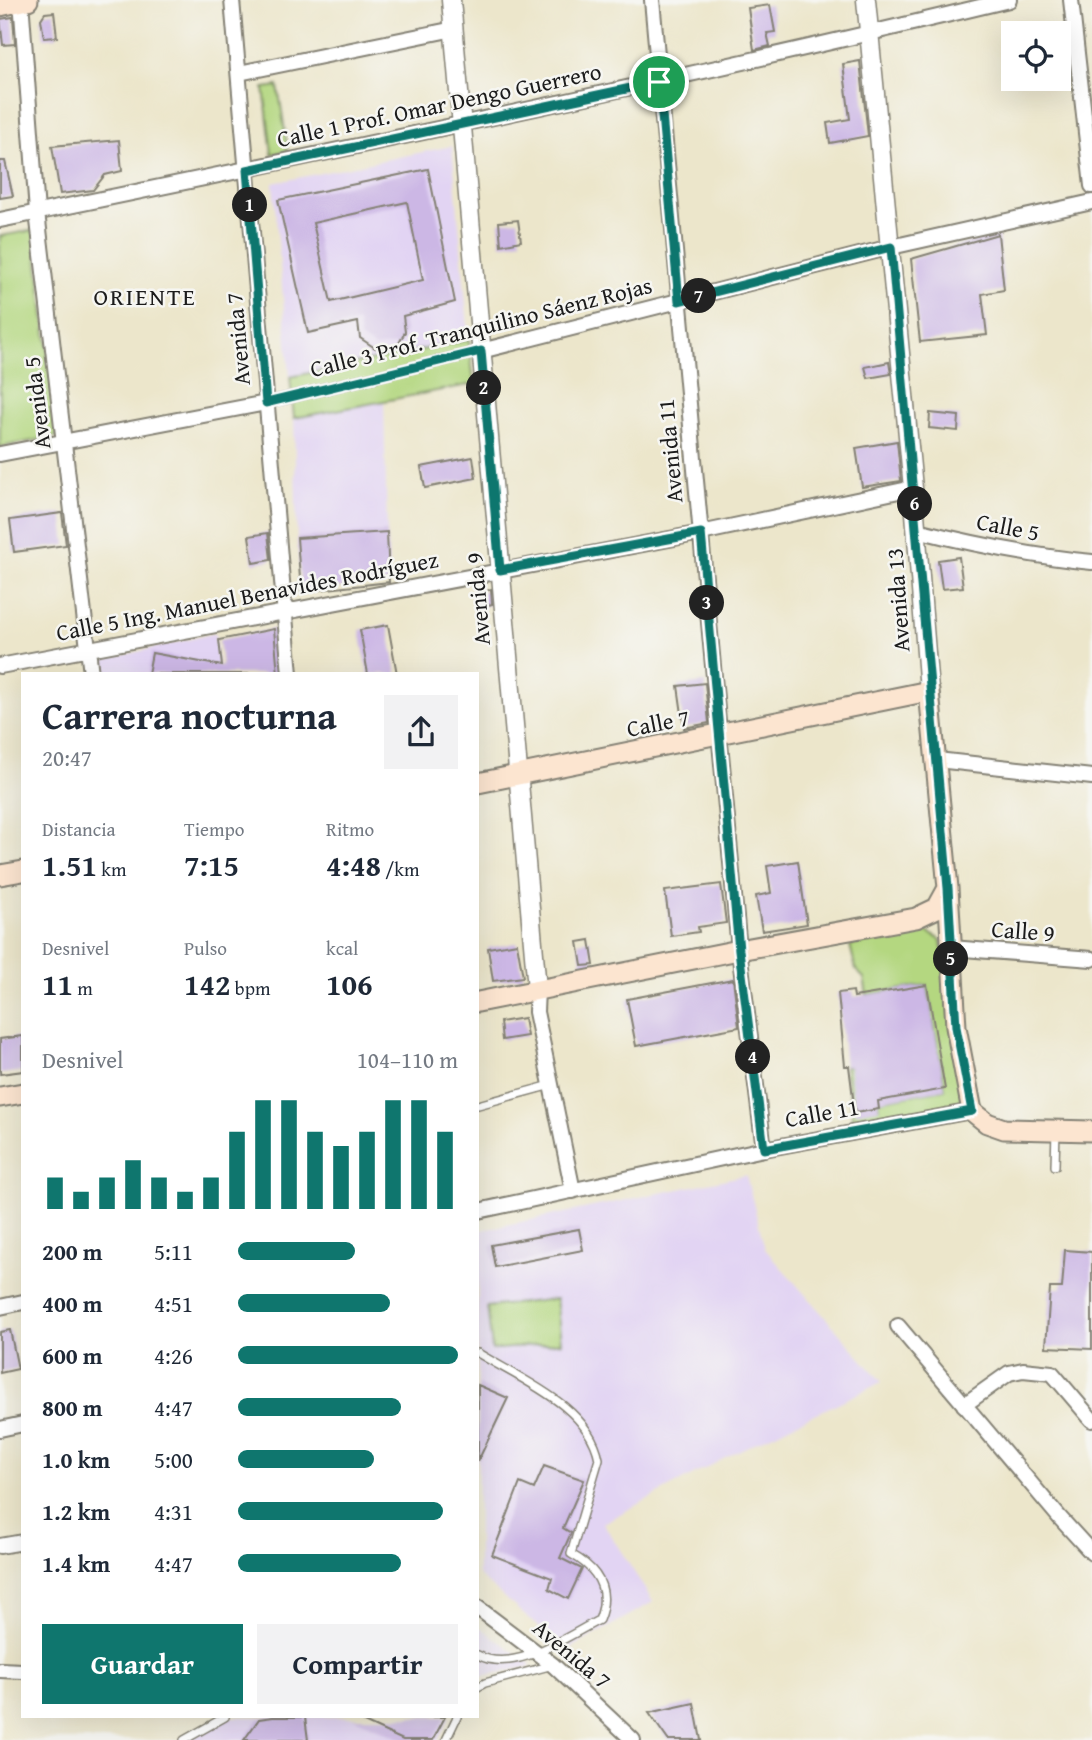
<!DOCTYPE html>
<html lang="es">
<head>
<meta charset="utf-8">
<style>
  :root { --surface:#fff; --page:#f2f2f3; --text:#1f2937; --muted:#747a83; --accent:#0f766e }
  body { margin:0; font-family:"Gentium Book Plus",serif; background:var(--page); color:var(--text); height:100vh; display:flex; flex-direction:column; font-size:26px; white-space:nowrap }
  * { box-sizing:border-box; margin:0 }
  p { font-size:23px; color:var(--muted) }
  .icon { flex:none; width:38px; height:38px; fill:none; stroke:currentColor; stroke-width:2; stroke-linecap:round; stroke-linejoin:round }
  .map { position:relative; flex:1; overflow:hidden }
  .sheet { position:absolute; left:21px; top:672px; width:458px; height:1046px; display:flex; flex-direction:column; background:var(--surface); border-radius:0px; box-shadow:0 7px 28px #0002 }
  .sheet>* { flex:none }
  .buttons { position:absolute; left:1001px; top:21px; display:grid; gap:14px }
  .buttons a { display:grid; place-items:center; width:70px; height:70px; border-radius:0px; background:var(--surface); box-shadow:0 7px 28px #0002; font-size:35px }
  .pin { position:absolute; display:grid; place-items:center; width:60px; height:60px; color:#fff; margin:-30px; border:4px solid #fff; border-radius:50%; box-shadow:0 2px 7px #0007 }
  .km { position:absolute; width:35px; height:35px; margin:-18px; border-radius:50%; background:#222; color:#fff; font-size:19px; line-height:35px; text-align:center }
  .round { display:grid; place-items:center; flex:none; width:74px; height:74px; border-radius:0px; background:var(--page) }
  .head { display:flex; align-items:center; justify-content:space-between; height:119px; padding:0 21px }
  h1 { font-size:38px; font-weight:700; line-height:52px }
  .metrics { display:grid; grid-template-columns:repeat(3,1fr); gap:10px; height:119px; padding:7px 21px }
  .metrics div { display:grid; align-content:center }
  .metrics b { font-size:30px; font-weight:700 }
  .metrics small { font-size:19px; font-weight:400 }
  .metrics p { font-size:19px }
  .chart { height:196px; padding:14px 21px }
  .chart p { display:flex; justify-content:space-between }
  .chart svg { width:100%; height:126px; margin-top:7px; stroke:var(--accent); stroke-width:6 }
  .primary-button { display:flex; gap:14px; margin-top:auto; padding:14px 21px }
  .primary-button a { flex:1; height:80px; border-radius:0px; background:var(--accent); color:#fff; font-size:28px; font-weight:700; line-height:80px; text-align:center }
  .primary-button a+a { background:var(--page); color:var(--text) }
  ul { padding:0 21px; list-style:none; font-size:23px }
  li { display:grid; grid-template-columns:112px 84px 1fr; align-items:center; height:52px }
  li i { height:18px; border-radius:9px; background:var(--accent) }
  .map>svg:first-child { display:block }
</style>
</head>
<body>
<div class="map">
<svg width="1092" height="1740" viewBox="0 0 1092 1740">
  <rect width="100%" height="100%" fill="#f6f6f2"/>
  <filter id="ink" filterUnits="userSpaceOnUse"><feTurbulence type="fractalNoise" baseFrequency=".0143" numOctaves="2"/><feDisplacementMap in="SourceGraphic" scale="14" xChannelSelector="R" yChannelSelector="G"/><feConvolveMatrix kernelMatrix="1 2 1 2 8 2 1 2 1" color-interpolation-filters="sRGB"/></filter>
  <filter id="wash" filterUnits="userSpaceOnUse"><feTurbulence type="fractalNoise" baseFrequency=".00686" numOctaves="4" result="noise"/><feDisplacementMap in="SourceGraphic" scale="28" xChannelSelector="R" yChannelSelector="G"/><feGaussianBlur stdDeviation="1.57" result="paint"/><feColorMatrix in="noise" values="0 0 0 0 0 0 0 0 0 0 0 0 0 0 0 0 0 1.4 0 .05"/><feComposite in="paint" operator="in"/></filter>
  <g filter="url(#wash)">
    <rect width="100%" height="100%" fill="#ece6cb"/>
    <path fill="#e2d4f3" d="M452,146l17,194 -179,37 -17,-194z
      M384,402l3,130 -90,6 -3,-120z
      M215,633l4,41h-118l-1,-13z
      M746,1175l19,74 117,133 -140,67 -139,74 50,79 -87,49 -88,-76v-344z
      M478,1626l55,40 -47,9 -8,4z
      M225,1717h225l-12,23h-254z"/>
    <path fill="#b4d780" stroke="#687a4e" stroke-width="2" d="M278,86l10,65 -16,3 -8,-66z
      M34,230l24,206 -58,11v-211z
      M469,340l5,44 -180,34 -4,-41z
      M925,931l16,9 22,169 -109,16 -9,-59h4l30,43 -1,-8 67,-12 -18,-104 -60,10 -3,-17 -8,-8 -6,-25z
      M556,1299l5,43 -69,8 -5,-43z"/>
    <g id="blocks">
      <path fill="#ccb7e5" fill-rule="evenodd" d="M770,5l5,27 -8,1 3,13 -16,4 -6,-42z
        M54,12l3,25 -13,1 -3,-19 4,-6z
        M13,17l2,27 -12,1 -3,-26z
        M860,61l8,75 -38,7 -3,-20 23,-4 -7,-55z
        M119,140l3,31 -17,4 -12,15 -33,4 -8,-48z
        M0,161h5l8,35 -13,2z
        M428,169l27,133 -52,14 2,16 -7,13 -23,3 -15,-10 -2,-16 -50,11 -30,-133zM407,202l16,78 -92,22 -18,-79z
        M518,220l3,21 -20,4 -2,-23z
        M998,234l6,56 -22,4 5,41 -67,7 -9,-83z
        M889,362l2,12 -23,4 -3,-11z
        M930,413l29,3 -1,15 -29,-3z
        M897,441l4,40 -39,6 -6,-39z
        M473,457l3,21 -51,10 -4,-21z
        M62,513l4,32 -52,7 -4,-32z
        M387,532l2,50 -88,10 -4,-54z
        M268,533l3,27 -18,3 -4,-27z
        M959,557l4,30 -21,2 -4,-29z
        M491,589l1,15 -10,3 -4,-14z
        M388,625l9,49h-29l-8,-44z
        M274,629l4,45h-130l4,-21 70,13 -3,-26z
        M705,683l4,40 -25,5 -6,-42z
        M798,861l9,63 -45,7 -6,-35 15,-3 -4,-27z
        M721,884l5,39 -28,4 1,5 -28,4 -6,-45z
        M590,940l4,25 -12,1 -4,-24z
        M517,943l6,34 -30,4 -5,-33z
        M733,979l6,48 -103,19 -9,-47z
        M927,985l18,104 -67,12 1,8 -24,4 -6,-47h-4l-7,-73 15,-2 1,6z
        M524,1018l3,18 -25,4 -2,-18z
        M23,1036v35l-23,3v-35z
        M579,1229l4,21 -88,17 -4,-22z
        M1065,1250l27,2v97l-46,-2 4,-59h12z
        M10,1330l8,39 -18,4v-41z
        M478,1385l30,13 -30,63z
        M544,1466l40,14 -21,48 8,5 -11,25 22,11 -14,30 -19,-10 3,-11 -60,-23 28,-72 14,6z
        M694,1703l7,37h-33l-19,-27z
        M273,1717h32l3,23h-64l15,-21z
        M353,1717h92l-12,23h-30z"/>
    </g>
  </g>
  <g filter="url(#ink)">
    <use href="#blocks" fill-opacity="0" stroke="#848174" stroke-width="2"/>
    <g fill="none" stroke-linecap="round" stroke-linejoin="round">
      <defs>
        <path id="service" d="M478,1105l73,-20
          M1055,1166l1,-36
          M478,1353c42,26 111,53 121,106l-28,95c27,15 40,36 28,66 -32,16 -85,55 -121,35
          M478,1687l7,-4 68,-18
          M184,1740l41,-23
          M446,1740l11,-23"/>
        <path id="pedestrian" d="M266,403l215,-52"/>
        <path id="minor" d="M21,0l16,212 54,462
          M232,0l58,674
          M652,0l87,950 25,199
          M1071,0l21,186
          M239,73l215,-44
          M0,220c337,-69 674,-139 1009,-220
          M481,351l410,-104 201,-45
          M0,454l266,-51
          M917,530c59,15 114,26 175,32
          M0,666l701,-133 212,-45
          M937,760l155,17
          M951,948l141,11
          M537,989l-1,23 37,179
          M478,1211l286,-62 208,-38
          M0,1307l23,-5
          M898,1326l162,192 32,35
          M964,1405l45,-32 14,-3 29,3 40,47
          M0,1429l23,-5
          M0,1546l23,-4
          M478,1608l75,57 80,75
          M0,1670l23,1"/>
        <path id="tertiary" d="M451,0l86,989
          M866,0l47,488 16,203"/>
        <path id="secondary" d="M0,6l28,-6
          M478,783l451,-92 19,197 8,139 16,84 15,12 17,6 88,2
          M0,875l23,-4
          M478,1002l261,-52 177,-32 21,-10 11,-20
          M0,1097l23,-4"/>
      </defs>
      <use href="#service" stroke="#848174" stroke-width="10"/>
      <use href="#pedestrian" stroke="#848174" stroke-width="13"/>
      <use href="#minor" stroke="#848174" stroke-width="18"/>
      <use href="#tertiary" stroke="#848174" stroke-width="21"/>
      <use href="#secondary" stroke="#848174" stroke-width="23"/>
      <use href="#service" stroke="#fff" stroke-width="7"/>
      <use href="#pedestrian" stroke="#fff" stroke-width="10"/>
      <use href="#minor" stroke="#fff" stroke-width="14"/>
      <use href="#tertiary" stroke="#fff" stroke-width="18"/>
      <use href="#secondary" stroke="#fce5d0" stroke-width="19"/>
    </g>
  </g>
  <g fill="none" stroke-linecap="round" stroke-linejoin="round" filter="url(#ink)">
    <defs>
      <path id="route" d="M659,82l20,219 212,-54 57,641 8,139 16,84 -208,38 -25,-199 -38,-417 -201,37 -19,-219 -215,52 -19,-233z"/>
    </defs>
    <use href="#route" stroke="#fff" stroke-width="14"/>
    <use href="#route" stroke="#0f766e" stroke-width="9"/>
  </g>
  <g text-anchor="middle" stroke-width="5" stroke-linejoin="round" paint-order="stroke">
    <g font-size="23" fill="#1c1c1c" stroke="#f6f6f2">
      <text transform="translate(439 105) rotate(-12)" y="8">Calle 1 Prof. Omar Dengo Guerrero</text>
      <text transform="translate(481 327) rotate(-14)" y="8">Calle 3 Prof. Tranquilino Sáenz Rojas</text>
      <text transform="translate(238 339) rotate(-95)" y="8">Avenida 7</text>
      <text transform="translate(37 403) rotate(-97)" y="8">Avenida 5</text>
      <text transform="translate(670 451) rotate(-95)" y="8">Avenida 11</text>
      <text transform="translate(1008 527) rotate(11)" y="8">Calle 5</text>
      <text transform="translate(247 596) rotate(-11)" y="8">Calle 5 Ing. Manuel Benavides Rodríguez</text>
      <text transform="translate(478 599) rotate(-95)" y="8">Avenida 9</text>
      <text transform="translate(898 600) rotate(-94)" y="8">Avenida 13</text>
      <text transform="translate(658 723) rotate(-11)" y="8">Calle 7</text>
      <text transform="translate(1023 931) rotate(4)" y="8">Calle 9</text>
      <text transform="translate(822 1113) rotate(-10)" y="8">Calle 11</text>
      <text transform="translate(572 1654) rotate(40)" y="8">Avenida 7</text>
    </g>
    <g font-size="24" letter-spacing="2" fill="#1c1c1c" stroke="#f6f6f2">
      <text x="145" y="305">ORIENTE</text>
    </g>
  </g>
</svg>
<div class="buttons">
<a><svg class="icon" aria-label="locate" viewBox="0 0 24 24"><circle cx="12" cy="12" r="6"/><path d="M12 2v4M12 18v4M2 12h4M18 12h4"/></svg></a>
</div>
<div class="pin" style="left:659px;top:82px;background:#1e9e55"><svg class="icon" aria-label="arrive" viewBox="0 0 24 24"><path d="M6 21V4h12l-3 4 3 4H6"/></svg></div>
<b class="km" style="left:250px;top:205px">1</b>
<b class="km" style="left:484px;top:388px">2</b>
<b class="km" style="left:707px;top:603px">3</b>
<b class="km" style="left:753px;top:1057px">4</b>
<b class="km" style="left:951px;top:959px">5</b>
<b class="km" style="left:915px;top:504px">6</b>
<b class="km" style="left:699px;top:296px">7</b>
<section class="sheet">
<div class="head"><div><h1>Carrera nocturna</h1><p>20:47</p></div><a class="round"><svg class="icon" aria-label="share" viewBox="0 0 24 24"><path d="M12 15V3M7 8l5-5 5 5M5 13v7h14v-7"/></svg></a></div>
<div class="metrics">
<div><p>Distancia</p><b>1.51<small> km</small></b></div>
<div><p>Tiempo</p><b>7:15</b></div>
<div><p>Ritmo</p><b>4:48<small> /km</small></b></div>
</div>
<div class="metrics">
<div><p>Desnivel</p><b>11<small> m</small></b></div>
<div><p>Pulso</p><b>142<small> bpm</small></b></div>
<div><p>kcal</p><b>106</b></div>
</div>
<div class="chart"><p><span>Desnivel</span>104–110 m</p>
<svg viewBox="0 0 160 44" preserveAspectRatio="none"><path d="M5 44V33M15 44V38M25 44V33M35 44V27M45 44V33M55 44V38M65 44V33M75 44V17M85 44V6M95 44V6M105 44V17M115 44V22M125 44V17M135 44V6M145 44V6M155 44V17"/></svg>
</div>
<ul>
<li><b>200 m</b>5:11<i style="width:53%"></i></li>
<li><b>400 m</b>4:51<i style="width:69%"></i></li>
<li><b>600 m</b>4:26<i style="width:100%"></i></li>
<li><b>800 m</b>4:47<i style="width:74%"></i></li>
<li><b>1.0 km</b>5:00<i style="width:62%"></i></li>
<li><b>1.2 km</b>4:31<i style="width:93%"></i></li>
<li><b>1.4 km</b>4:47<i style="width:74%"></i></li>
</ul>
<div class="primary-button"><a>Guardar</a><a>Compartir</a></div>
</section>
</div>
</body>
</html>
